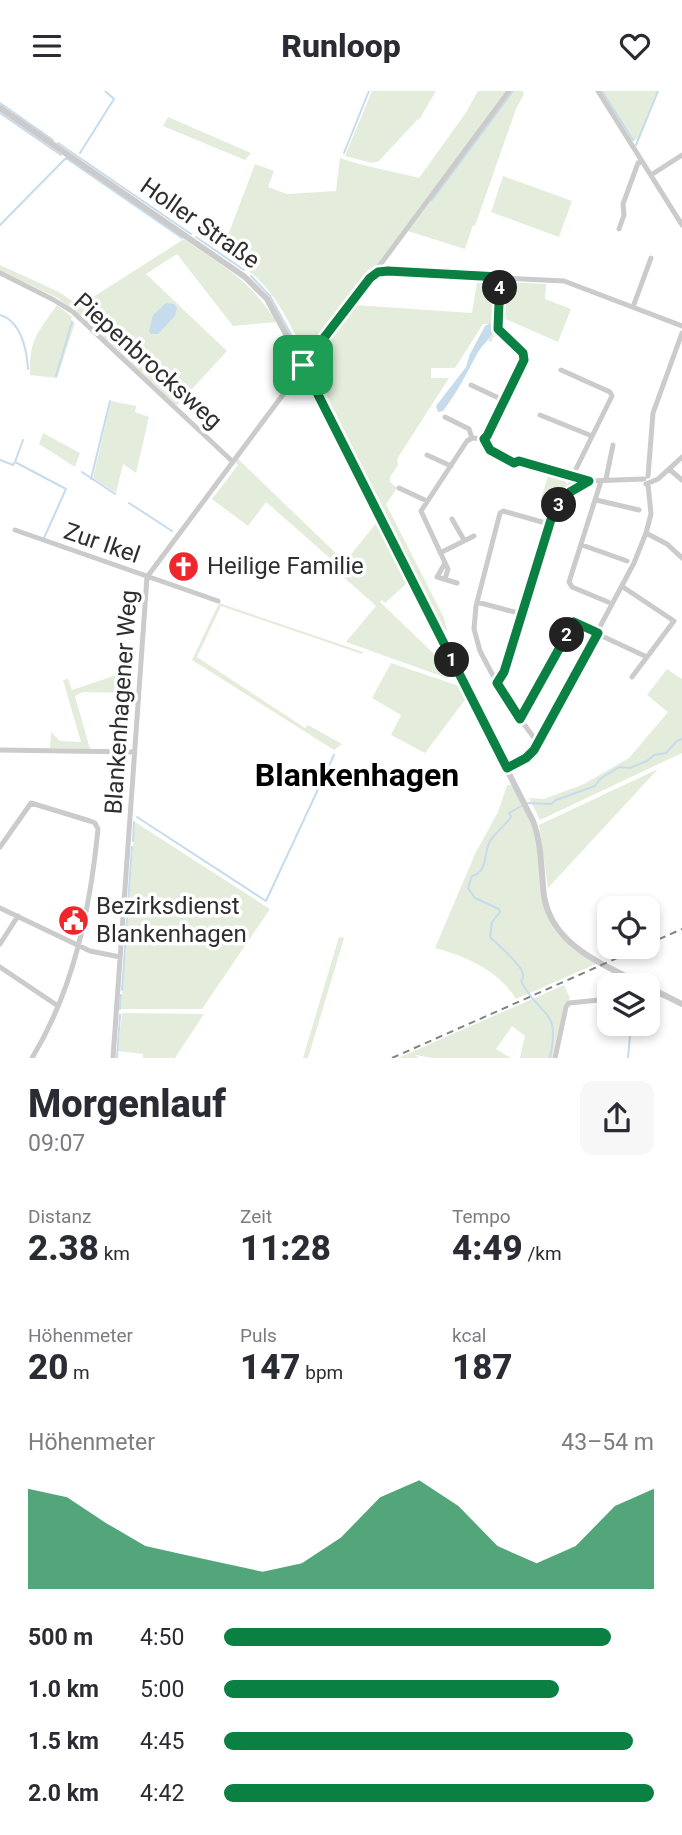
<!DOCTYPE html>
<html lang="de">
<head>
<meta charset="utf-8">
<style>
  :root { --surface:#fff; --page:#f7f7f7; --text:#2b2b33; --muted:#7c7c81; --accent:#0b8043 }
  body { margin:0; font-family:Roboto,sans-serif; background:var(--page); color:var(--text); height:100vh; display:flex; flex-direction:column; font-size:26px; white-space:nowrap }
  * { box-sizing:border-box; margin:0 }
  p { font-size:23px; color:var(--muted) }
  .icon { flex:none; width:38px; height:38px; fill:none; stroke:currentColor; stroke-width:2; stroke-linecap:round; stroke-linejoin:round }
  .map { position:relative; height:967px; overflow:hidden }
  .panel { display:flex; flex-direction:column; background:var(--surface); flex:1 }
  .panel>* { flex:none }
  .controls { position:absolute; left:597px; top:805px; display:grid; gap:14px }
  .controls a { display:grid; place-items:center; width:63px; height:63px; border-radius:14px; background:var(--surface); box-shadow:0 4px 10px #0003; font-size:35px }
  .pin { position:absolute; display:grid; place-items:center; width:60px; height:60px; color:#fff; margin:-30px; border-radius:14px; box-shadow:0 4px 10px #0006 }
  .km { position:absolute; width:35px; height:35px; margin:-18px; border-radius:50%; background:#222; color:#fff; font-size:19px; line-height:35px; text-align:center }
  .round { display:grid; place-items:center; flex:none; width:74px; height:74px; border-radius:14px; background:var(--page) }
  .summary { display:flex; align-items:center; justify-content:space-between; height:119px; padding:0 28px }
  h1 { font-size:38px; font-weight:800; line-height:52px }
  .figures { display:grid; grid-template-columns:repeat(3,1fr); gap:10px; height:119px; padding:7px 28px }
  .figures div { display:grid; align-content:center }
  .figures b { font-size:35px; font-weight:800 }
  .figures small { font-size:19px; font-weight:400 }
  .figures p { font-size:19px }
  .chart { height:196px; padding:14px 28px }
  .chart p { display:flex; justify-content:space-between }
  .chart svg { width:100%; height:126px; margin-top:7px; fill:var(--accent); opacity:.7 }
  ul { padding:0 28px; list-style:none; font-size:23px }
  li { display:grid; grid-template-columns:112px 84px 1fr; align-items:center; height:52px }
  li i { height:18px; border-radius:9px; background:var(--accent) }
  header { display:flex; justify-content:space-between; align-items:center; height:91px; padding:0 28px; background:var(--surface); font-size:32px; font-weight:800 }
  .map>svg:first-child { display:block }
</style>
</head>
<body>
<header><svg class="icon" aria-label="menu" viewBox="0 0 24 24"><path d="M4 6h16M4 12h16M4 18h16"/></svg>Runloop<svg class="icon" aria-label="heart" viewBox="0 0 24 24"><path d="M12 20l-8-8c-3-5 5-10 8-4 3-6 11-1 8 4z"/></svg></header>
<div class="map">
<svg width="682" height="967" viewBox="0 0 682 967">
  <rect width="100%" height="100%" fill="#fff"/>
  <path fill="#e4ecdb" d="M372,0h64l-17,29 -1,-1 -39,42 -7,2 -27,-7z
    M478,0h28l-131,177 -7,2 -63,83c-26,-50 -34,-70 -83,-102l33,-87 19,7 -6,16 19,7 49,-3 4,-33c26,9 52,13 79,20l46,-64z
    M514,0h9l1,3 -8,15 -41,117 -2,-1 -8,24 -57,-18z
    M603,0h54l-19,47 -4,3z
    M168,26l83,36 -6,7 -82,-34z
    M503,85l69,25 -13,36 -68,-25z
    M184,148c37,26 69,43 92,83l-43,4 -56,-72 -31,20 81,77 -44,48 -20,-17 -2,1 19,19 -4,4 -102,-95 -18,-14 -56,-26v-6l59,27 20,14z
    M477,191l18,1 2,2 -2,45 1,3 -5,9 -3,-1 5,-8 -2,-9h-8l-28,44h-24v10h18l-52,81 1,6 -8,12v5l7,6 -11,16 58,114 3,12h-3l-122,-244 3,-2 -4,-7 -2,1 -7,-13 1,-5 41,-55 118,8z
    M503,191l43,2 -1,15 26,10 -13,33 -57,-25z
    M57,214l15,12 -1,3 4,3 -18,55 -27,-3c-1,-36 7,-41 27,-70z
    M111,310l25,5 -1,6 14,5 -13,56 -13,-9 -7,29 -23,-15z
    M43,342l37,20 -5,14 -36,-23z
    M237,367l108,104 32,-40 30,61 -22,20 -3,-3 -2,2 74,71 -7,5 -101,-36 30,-36 -40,-36 3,-4 -73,-64 -18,24 -36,-27 26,-34 -3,-3z
    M548,385l17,5 3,4 -14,21 -14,-4z
    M219,512l144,49 -1,2 -141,-48 -24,51 108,71 3,-3 34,19 -8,6 -142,-90z
    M391,572l71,24 5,10 -42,56 -34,-18 10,-20 -29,-17z
    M134,578l-2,24 -49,-1 -8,4 15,53 -40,-1 1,-16 9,9 21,1 -18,-62 5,-1 4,11z
    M667,578l15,10v74l-142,67 -11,-22 15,1 40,-15 45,-26 39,-46 -21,-17z
    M658,678l-110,119 -9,-63z
    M507,694h5c8,16 18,32 22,50 14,64 -5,90 62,129l-80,35c-17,-28 -50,-43 -81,-51l40,-94 23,-42z
    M135,731l135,87 -68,100h-81z
    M339,846l5,1 -36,120h-5z
    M564,894l6,13 -6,8 -12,52h-32l5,-22 -13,-10 -16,23 15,9h-78l-18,-3 4,3h-21z
    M122,922l82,1 -29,44h-32v-4l-25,-3z"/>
  <path fill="#c6dced" d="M166,212l8,1 3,4 -2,8 -17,18h-7l-2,-3 4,-16z
    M491,232l2,10c-5,8 -13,14 -17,23 -10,19 -20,38 -33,55l-5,1 -2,-6 30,-39 4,-13 15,-28z"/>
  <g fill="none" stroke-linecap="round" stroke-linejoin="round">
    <path stroke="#c6dced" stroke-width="2" d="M602,0l31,49
      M0,12l53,37
      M0,22l61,42
      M58,52l133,91
      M636,54l22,-54
      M80,62l34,-54 -9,-8
      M344,62l25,-62
      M432,109l81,-109
      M0,134l66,-67 116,80
      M196,146l48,33
      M251,185l19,20 31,57
      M0,224c21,6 27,35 28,54
      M310,282l47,91
      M56,285l16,-54
      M305,287l95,188
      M23,349l-8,22 51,27 -22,49
      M0,369l13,5 1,-2
      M360,378l30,60
      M82,381l33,22
      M91,388l19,-78
      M129,412l43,28
      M528,712l23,1 5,-4 39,-14 5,-7 19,-12 11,1 17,-7 7,-6 12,-2 11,-12 5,-2
      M523,714l-14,8 2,4c-6,8 -13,14 -19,21 -10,12 -2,33 -20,38l-4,12 7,10 24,11 1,3 -8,10 -2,15c7,7 32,28 33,37 1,7 -4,4 0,11 21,35 37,24 27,73
      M137,726l129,84 68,-146
      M133,750l1,-19
      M122,899l10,-143
      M120,918l1,-14
      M117,967l3,-43
      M628,967l3,-34"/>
    <path stroke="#cbcbcb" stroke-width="5" d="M598,0l84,134
      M651,84l31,-20
      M619,138l5,-14 -1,-11 15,-41 4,-2
      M378,181l186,9 118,45
      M0,182l54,27 19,12 159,149
      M633,216l18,-49
      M471,294l34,16
      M540,324l52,21
      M445,326l24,12 3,9
      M484,348l3,-3 37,-76 -1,-7 -25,-24 2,-52
      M427,364l24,11
      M669,378l13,11
      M648,385l5,-63 29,-80
      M606,388l7,-34
      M601,390l-32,101 3,5 36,15
      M646,393l12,-5 24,-22
      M399,397l28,13
      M570,400l19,-10
      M596,409l43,10
      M452,428l12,21
      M15,439l203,71
      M646,442l21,11 15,14
      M582,454l45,16
      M440,462l34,-17
      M445,472l-8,14 20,6
      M445,488l3,-10 -27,-58 46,-70 5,-3 12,1c5,12 22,25 35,22l70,20 55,-2
      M623,496l51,34 -42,56
      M477,511l45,12
      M497,592l7,-11 49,-159 17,-21 2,-15 40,-81 -2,-4 -49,-22
      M520,628l54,-96 73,34
      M538,652l-18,-24 -29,-47 -11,-21 -6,-22 2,-23 24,-93 3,-2 46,13
      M0,659l135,2
      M507,677l19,-10 8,-8 100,-187 12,-30 5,-19 -3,-30
      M0,756l31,-44 59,18 5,2 3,6c-8,80 -24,160 -66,229
      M0,817l90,43 30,6
      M0,853l18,-28
      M0,876l58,39
      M113,967l34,-481 223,-299 8,-6 -1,-3 132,-178
      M555,967l11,-51 3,-4 40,-4"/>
    <path stroke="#cbcbcb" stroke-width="6" d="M0,17l245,169 22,22 33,61 233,461c9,24 8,50 11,75 8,50 60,69 100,89
      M648,896l34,17"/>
    <path stroke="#838383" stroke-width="2" stroke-dasharray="7 5" stroke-linecap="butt" d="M648,853l34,-15
      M392,967l250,-111"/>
  </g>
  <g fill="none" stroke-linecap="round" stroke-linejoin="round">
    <defs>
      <path id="route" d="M388,180l112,6 -2,52 25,24 1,7 -37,76 -3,3 6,11 24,13 5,-2 70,20 -19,11 -17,21 -49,159 -7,11 23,36 54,-97 24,11 -64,117 -8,8 -19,10 -204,-403 67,-87 8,-6z"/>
    </defs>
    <use href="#route" stroke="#fff" stroke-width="14"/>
    <use href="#route" stroke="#0b8043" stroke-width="9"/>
  </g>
  <defs>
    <symbol id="church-disc" viewBox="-11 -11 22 22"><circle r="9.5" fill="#ee272d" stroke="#fff"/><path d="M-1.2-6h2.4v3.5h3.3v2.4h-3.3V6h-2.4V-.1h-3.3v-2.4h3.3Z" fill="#fff"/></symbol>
    <symbol id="civic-disc" viewBox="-11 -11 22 22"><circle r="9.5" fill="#ee272d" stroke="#fff"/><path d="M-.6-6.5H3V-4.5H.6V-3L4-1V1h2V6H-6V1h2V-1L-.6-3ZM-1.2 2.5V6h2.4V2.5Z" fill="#fff"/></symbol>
  </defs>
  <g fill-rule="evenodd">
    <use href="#church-disc" x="166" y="458" width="35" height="35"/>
    <use href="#civic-disc" x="56" y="812" width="35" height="35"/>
  </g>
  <g text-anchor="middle" stroke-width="7" stroke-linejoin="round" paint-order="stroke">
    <g font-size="24" fill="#2e2e2e" stroke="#fff">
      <text transform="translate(200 132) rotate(35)" y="8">Holler Straße</text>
      <text transform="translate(148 270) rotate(42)" y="8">Piepenbrocksweg</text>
      <text transform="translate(102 452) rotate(19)" y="8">Zur Ikel</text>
      <text transform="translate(121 611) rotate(-86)" y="8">Blankenhagener Weg</text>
    </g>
    <g font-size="24" fill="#2e2e2e" stroke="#fff" text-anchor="start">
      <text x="207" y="483">Heilige Familie</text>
      <text x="96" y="823">Bezirksdienst<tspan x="96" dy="28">Blankenhagen</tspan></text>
    </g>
    <g font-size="32" font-weight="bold" fill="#000" stroke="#fff">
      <text x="357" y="695">Blankenhagen</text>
    </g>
  </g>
</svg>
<div class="controls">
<a><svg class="icon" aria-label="locate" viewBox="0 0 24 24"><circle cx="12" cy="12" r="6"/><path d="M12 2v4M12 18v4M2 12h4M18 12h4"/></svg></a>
<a><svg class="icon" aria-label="layers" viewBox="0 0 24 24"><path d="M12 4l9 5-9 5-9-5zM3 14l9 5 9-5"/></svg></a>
</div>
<div class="pin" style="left:303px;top:274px;background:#1e9e55"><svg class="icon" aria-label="arrive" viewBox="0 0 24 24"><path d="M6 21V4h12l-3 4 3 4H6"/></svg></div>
<b class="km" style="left:452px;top:569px">1</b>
<b class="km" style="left:567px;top:544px">2</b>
<b class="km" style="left:559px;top:414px">3</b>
<b class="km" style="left:500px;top:197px">4</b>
</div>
<section class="panel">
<div class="summary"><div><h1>Morgenlauf</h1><p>09:07</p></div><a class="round"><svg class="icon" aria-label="share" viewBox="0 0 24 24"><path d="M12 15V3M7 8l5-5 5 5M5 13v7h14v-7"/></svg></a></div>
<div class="figures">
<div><p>Distanz</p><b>2.38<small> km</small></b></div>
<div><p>Zeit</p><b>11:28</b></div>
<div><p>Tempo</p><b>4:49<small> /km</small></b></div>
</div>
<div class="figures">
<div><p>Höhenmeter</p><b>20<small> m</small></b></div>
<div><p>Puls</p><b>147<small> bpm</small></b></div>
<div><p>kcal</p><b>187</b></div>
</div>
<div class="chart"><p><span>Höhenmeter</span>43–54 m</p>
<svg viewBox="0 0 160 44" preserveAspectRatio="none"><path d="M0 44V9L10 12L20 21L30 29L40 32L50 35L60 38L70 35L80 26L90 12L100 6L110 15L120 29L130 35L140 29L150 15L160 9V44z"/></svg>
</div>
<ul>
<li><b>500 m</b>4:50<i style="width:90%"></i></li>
<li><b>1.0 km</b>5:00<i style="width:78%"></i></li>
<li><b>1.5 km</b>4:45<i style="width:95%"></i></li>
<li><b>2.0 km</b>4:42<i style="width:100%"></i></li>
</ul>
</section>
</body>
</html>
